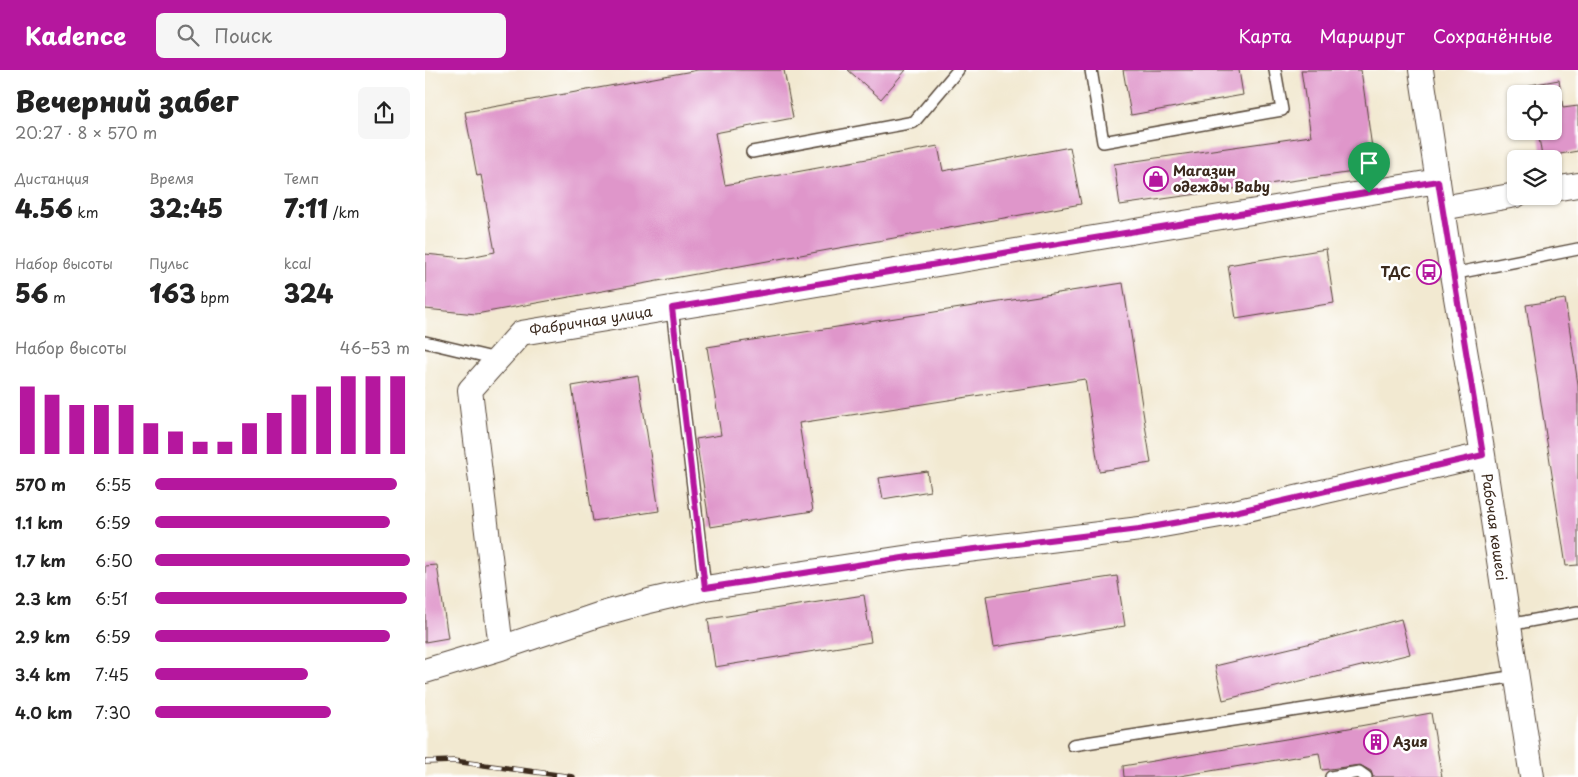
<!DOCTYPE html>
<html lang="ru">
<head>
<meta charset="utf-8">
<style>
  :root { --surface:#fff; --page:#f6f6f6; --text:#222; --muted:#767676; --accent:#b5179e }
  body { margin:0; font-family:"Playpen Sans",sans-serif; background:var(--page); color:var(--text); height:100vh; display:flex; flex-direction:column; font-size:19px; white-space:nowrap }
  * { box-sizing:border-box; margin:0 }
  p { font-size:16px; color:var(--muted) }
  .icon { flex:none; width:28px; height:28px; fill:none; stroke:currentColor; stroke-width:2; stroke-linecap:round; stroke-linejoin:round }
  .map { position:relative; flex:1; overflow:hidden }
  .details { display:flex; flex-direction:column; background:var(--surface); width:425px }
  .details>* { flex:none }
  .controls { position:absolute; left:1082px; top:15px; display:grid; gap:10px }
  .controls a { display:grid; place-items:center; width:55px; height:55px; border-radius:8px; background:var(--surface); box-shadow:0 1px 4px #0004; font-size:25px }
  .pin { position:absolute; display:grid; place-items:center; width:42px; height:42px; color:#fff; margin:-51px -21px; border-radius:50% 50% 50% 0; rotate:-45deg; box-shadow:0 0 5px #0007 }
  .pin .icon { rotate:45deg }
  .round { display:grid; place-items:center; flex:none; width:52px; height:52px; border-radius:8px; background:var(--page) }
  .head { display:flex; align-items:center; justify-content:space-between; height:85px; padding:0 15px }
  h1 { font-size:28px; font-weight:800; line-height:38px }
  .figures { display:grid; grid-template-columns:repeat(3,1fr); gap:8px; height:85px; padding:5px 15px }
  .figures div { display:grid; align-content:center }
  .figures b { font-size:25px; font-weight:800 }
  .figures small { font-size:14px; font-weight:400 }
  .figures p { font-size:14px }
  .chart { height:140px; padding:10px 15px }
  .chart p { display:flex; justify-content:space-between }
  .chart svg { width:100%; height:90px; margin-top:5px; stroke:var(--accent); stroke-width:6 }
  ul { padding:0 15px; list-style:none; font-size:16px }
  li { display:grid; grid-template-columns:80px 60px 1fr; align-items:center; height:38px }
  li i { height:12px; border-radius:6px; background:var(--accent) }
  header { display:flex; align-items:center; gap:30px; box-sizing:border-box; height:70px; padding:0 25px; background:var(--accent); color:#fff }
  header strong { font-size:24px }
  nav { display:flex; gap:28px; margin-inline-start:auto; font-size:18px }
  .search { width:350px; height:45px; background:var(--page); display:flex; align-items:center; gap:12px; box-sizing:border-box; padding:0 18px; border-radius:8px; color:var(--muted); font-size:19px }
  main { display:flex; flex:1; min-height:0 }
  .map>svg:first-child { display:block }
</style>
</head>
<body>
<header>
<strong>Kadence</strong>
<div class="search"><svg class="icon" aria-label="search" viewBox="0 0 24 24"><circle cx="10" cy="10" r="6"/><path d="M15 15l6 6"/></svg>Поиск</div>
<nav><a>Карта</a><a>Маршрут</a><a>Сохранённые</a></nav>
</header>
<main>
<section class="details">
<div class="head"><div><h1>Вечерний забег</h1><p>20:27 · 8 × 570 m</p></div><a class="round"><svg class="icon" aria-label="share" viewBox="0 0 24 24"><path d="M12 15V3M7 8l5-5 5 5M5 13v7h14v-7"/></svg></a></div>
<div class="figures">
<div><p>Дистанция</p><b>4.56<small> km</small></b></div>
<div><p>Время</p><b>32:45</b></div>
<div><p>Темп</p><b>7:11<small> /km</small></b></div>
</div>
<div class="figures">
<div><p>Набор высоты</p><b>56<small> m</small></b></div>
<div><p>Пульс</p><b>163<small> bpm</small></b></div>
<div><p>kcal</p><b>324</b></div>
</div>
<div class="chart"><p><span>Набор высоты</span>46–53 m</p>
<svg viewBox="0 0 160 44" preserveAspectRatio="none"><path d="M5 44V11M15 44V15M25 44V20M35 44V20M45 44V20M55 44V29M65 44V33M75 44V38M85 44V38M95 44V29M105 44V24M115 44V15M125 44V11M135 44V6M145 44V6M155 44V6"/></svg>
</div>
<ul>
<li><b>570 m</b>6:55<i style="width:95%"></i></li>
<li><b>1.1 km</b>6:59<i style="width:92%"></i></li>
<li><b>1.7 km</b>6:50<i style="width:100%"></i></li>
<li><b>2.3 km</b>6:51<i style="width:99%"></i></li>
<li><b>2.9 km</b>6:59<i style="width:92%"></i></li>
<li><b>3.4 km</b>7:45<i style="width:60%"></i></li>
<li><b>4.0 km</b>7:30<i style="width:69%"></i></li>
</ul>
</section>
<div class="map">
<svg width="1153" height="707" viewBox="0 0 1153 707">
  <rect width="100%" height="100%" fill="#fff"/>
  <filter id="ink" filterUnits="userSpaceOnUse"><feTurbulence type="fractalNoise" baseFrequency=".02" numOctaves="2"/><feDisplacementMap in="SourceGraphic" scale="10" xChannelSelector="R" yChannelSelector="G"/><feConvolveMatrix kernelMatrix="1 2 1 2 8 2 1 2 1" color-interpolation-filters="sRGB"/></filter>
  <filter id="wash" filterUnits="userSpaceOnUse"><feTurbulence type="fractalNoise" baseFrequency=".0096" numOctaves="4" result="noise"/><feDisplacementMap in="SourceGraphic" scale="20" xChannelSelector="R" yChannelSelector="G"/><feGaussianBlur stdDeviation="1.12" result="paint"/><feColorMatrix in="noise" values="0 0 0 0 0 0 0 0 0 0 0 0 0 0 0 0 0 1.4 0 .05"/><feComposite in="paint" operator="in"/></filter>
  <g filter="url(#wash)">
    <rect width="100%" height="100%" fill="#f2e9d1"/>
    <g id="blocks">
      <path fill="#df96ca" d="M273,0h86l9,48 -78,15 10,52 213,-39 5,25 127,-24 11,57 -605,110 -51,-5v-55l40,4 30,-6 -14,-77 -4,1 -12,-64z
        M423,0h58l-25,29z
        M698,0h116l4,25 -112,20z
        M876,0h60l14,99 -255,36 -6,-41 197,-28z
        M1134,10l4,28 15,-2v45l-36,6 -4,-26h16v-37h-22l-2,-9z
        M901,179l8,54 -98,16 -8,-54z
        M698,213l28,180 -52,8 -14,-92 -286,44 14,88 -103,16 -14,-88 25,-4 -14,-88z
        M1140,229l13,85v181l-12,1 -40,-261z
        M213,305l21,136 -66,10 -21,-135z
        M502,401l3,20 -47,8 -4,-21z
        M12,495l11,73 -23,4v-76z
        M692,506l8,50 -131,21 -8,-51z
        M439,525l7,47 -156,25 -7,-48z
        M976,549l9,35 -187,46 -8,-34 105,-25z
        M1006,643l11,64h-69l-2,-6 -11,-6 -38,5 -3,-17 -145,24h-50l-1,-11 193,-32z"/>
    </g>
  </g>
  <g filter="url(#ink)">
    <use href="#blocks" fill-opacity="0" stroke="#564739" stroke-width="1"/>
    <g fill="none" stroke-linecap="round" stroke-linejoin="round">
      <defs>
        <path id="lane" d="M666,0l12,72 179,-32 -7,-40
          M327,82l162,-30 44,-52
          M1027,204l126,-25
          M247,238l33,280
          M0,272l72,17
          M1083,555l70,-13
          M648,675l443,-69
          M906,707l28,-5 7,5"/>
        <path id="street" d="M996,0l31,204 31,181 49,322
          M1129,119l24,-4
          M1017,138l74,-13
          M76,578l97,-33 51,-14 56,-13 205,-31 230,-28 86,-15 257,-59
          M0,601l76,-23 -31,-258 51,-57 917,-152"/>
      </defs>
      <use href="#lane" stroke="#564739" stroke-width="14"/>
      <use href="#street" stroke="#564739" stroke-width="26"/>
      <use href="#lane" stroke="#fff" stroke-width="11"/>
      <use href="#street" stroke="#fff" stroke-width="24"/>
      <defs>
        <path id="rail" d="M0,692l29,-1 119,16"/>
      </defs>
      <use href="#rail" stroke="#3b2a1e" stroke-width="5.5"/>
      <use href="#rail" stroke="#fff" stroke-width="4" stroke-dasharray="11" stroke-linecap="butt"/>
    </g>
  </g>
  <g fill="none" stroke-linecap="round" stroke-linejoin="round" filter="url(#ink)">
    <defs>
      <path id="route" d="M1013,111l45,274 -257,59 -87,15 -230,28 -204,31 -33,-280z"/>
    </defs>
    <use href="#route" stroke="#fff" stroke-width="10"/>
    <use href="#route" stroke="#b5179e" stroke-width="6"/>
  </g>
  <defs>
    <symbol id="shop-ring" viewBox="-11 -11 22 22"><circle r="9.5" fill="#fff" stroke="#b5179e" stroke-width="1.5"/><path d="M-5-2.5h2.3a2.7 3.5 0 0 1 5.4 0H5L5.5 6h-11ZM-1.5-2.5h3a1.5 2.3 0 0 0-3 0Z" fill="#b5179e"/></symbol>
    <symbol id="bus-ring" viewBox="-11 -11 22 22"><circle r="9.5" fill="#fff" stroke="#b5179e" stroke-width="1.5"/><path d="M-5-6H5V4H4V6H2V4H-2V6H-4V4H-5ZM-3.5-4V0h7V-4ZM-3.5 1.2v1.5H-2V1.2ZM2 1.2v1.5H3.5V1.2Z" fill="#b5179e"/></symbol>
    <symbol id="building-ring" viewBox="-11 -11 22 22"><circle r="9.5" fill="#fff" stroke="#b5179e" stroke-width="1.5"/><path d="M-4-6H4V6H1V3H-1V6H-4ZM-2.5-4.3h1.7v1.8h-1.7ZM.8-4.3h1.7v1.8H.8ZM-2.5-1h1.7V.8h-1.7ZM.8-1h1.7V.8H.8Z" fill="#b5179e"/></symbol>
  </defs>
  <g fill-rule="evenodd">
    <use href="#shop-ring" x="717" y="95" width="28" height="28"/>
    <use href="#bus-ring" x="990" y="188" width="28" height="28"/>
    <use href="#building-ring" x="937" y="658" width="28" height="28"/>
  </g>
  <g text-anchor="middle" stroke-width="5" stroke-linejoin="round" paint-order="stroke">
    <g font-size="14" font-weight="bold" fill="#3b2a1e" stroke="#fff" text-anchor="start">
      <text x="748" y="106">Магазин<tspan x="748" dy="16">одежды Baby</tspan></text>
      <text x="986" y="207" text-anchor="end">ТДС</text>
      <text x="968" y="677">Азия</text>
    </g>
    <g font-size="14" fill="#3b2a1e" stroke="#fff">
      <text transform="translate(166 251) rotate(-9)" y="5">Фабричная улица</text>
      <text transform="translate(1069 457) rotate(82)" y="5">Рабочая көшесі</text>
    </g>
  </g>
</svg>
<div class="controls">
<a><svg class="icon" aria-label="locate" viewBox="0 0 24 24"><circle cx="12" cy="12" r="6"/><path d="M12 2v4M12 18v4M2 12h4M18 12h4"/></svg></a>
<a><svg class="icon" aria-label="layers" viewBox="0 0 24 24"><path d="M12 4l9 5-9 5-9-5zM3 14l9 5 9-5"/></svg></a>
</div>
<div class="pin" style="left:944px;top:123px;background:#1e9e55"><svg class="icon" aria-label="arrive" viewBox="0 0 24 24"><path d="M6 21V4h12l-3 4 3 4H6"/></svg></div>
</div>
</main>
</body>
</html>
